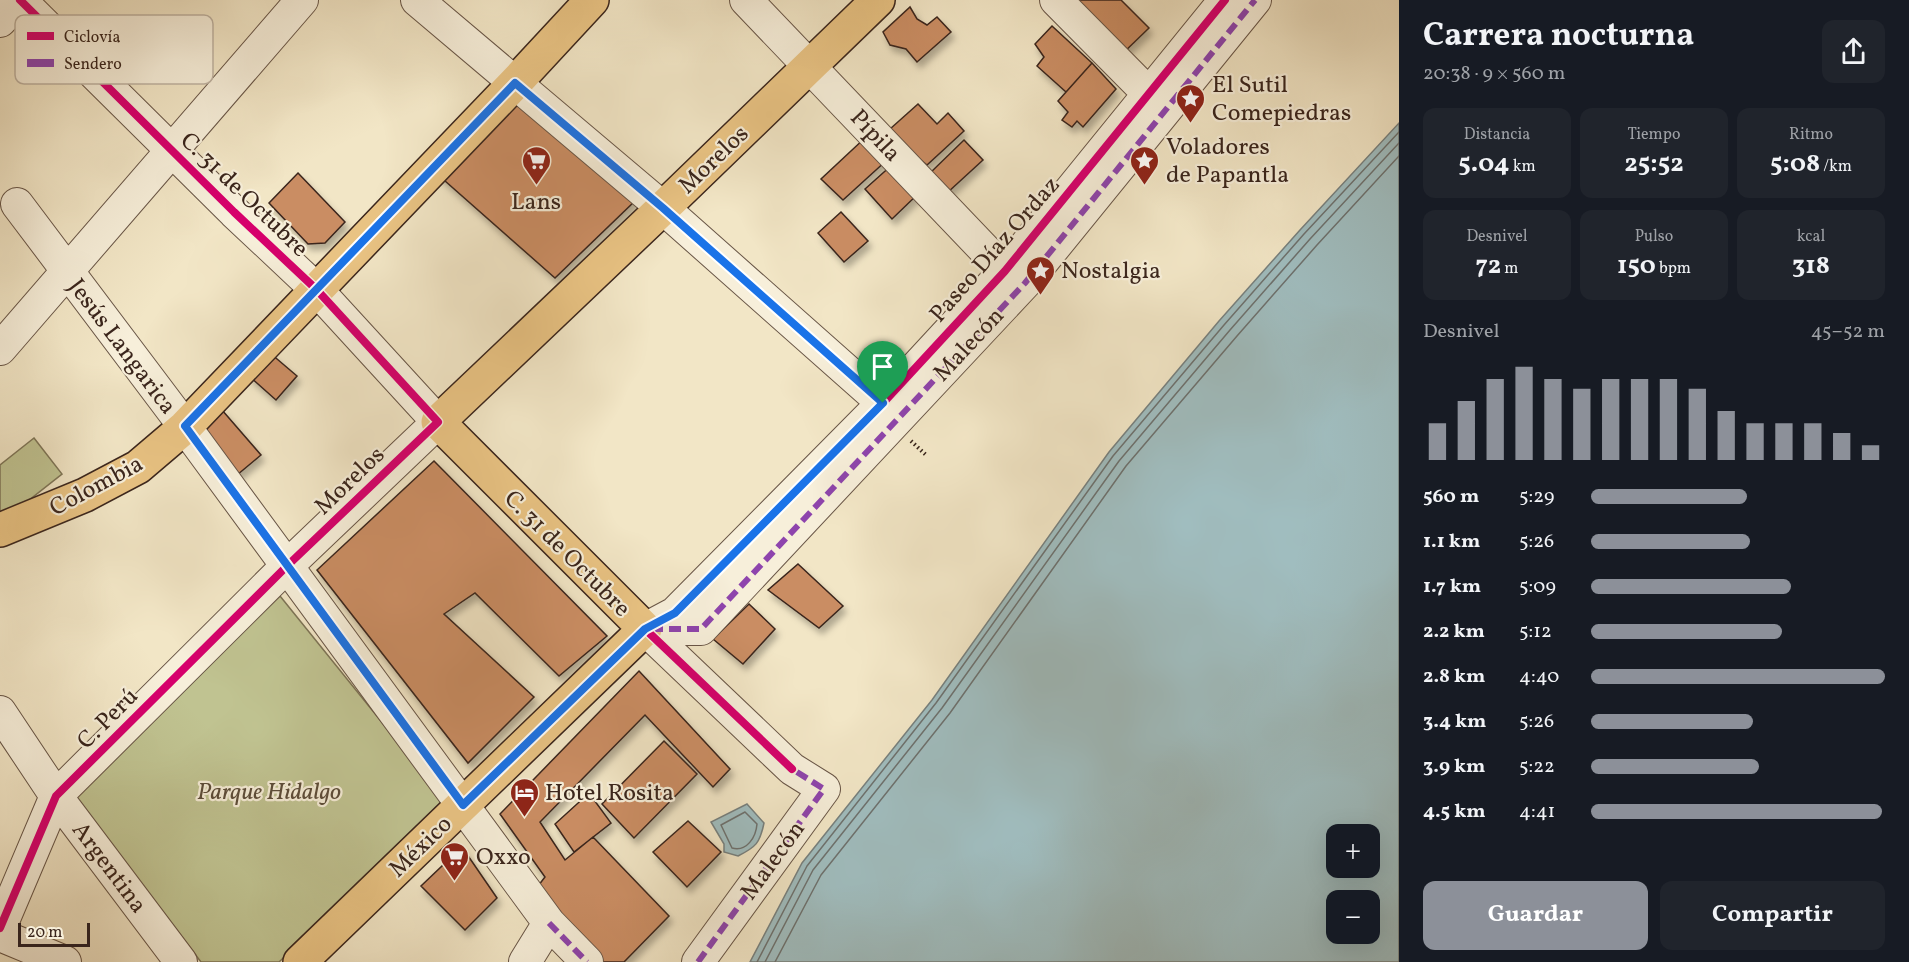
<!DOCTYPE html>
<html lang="es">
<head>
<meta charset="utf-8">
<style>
  :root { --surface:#171b24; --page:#20242c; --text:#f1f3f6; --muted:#9ea1a6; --accent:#8c9099 }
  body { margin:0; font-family:Vollkorn,serif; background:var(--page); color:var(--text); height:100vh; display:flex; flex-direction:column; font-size:22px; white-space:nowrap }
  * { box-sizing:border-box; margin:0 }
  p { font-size:20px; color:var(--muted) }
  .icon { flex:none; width:33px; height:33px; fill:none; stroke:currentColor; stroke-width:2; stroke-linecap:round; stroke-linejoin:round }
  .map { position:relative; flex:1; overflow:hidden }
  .side { display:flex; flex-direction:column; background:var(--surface); width:510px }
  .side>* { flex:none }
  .tools { position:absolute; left:1326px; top:824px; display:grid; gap:12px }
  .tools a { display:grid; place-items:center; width:54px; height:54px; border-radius:12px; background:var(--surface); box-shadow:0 6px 24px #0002; font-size:30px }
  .scale { position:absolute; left:18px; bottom:15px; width:72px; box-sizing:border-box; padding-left:6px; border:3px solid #3a251c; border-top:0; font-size:16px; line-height:21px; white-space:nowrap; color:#3a251c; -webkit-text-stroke:4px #f7efda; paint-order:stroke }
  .pin { position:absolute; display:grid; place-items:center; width:51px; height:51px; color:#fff; margin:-62px -26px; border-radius:50% 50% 50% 0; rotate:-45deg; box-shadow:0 0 6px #0007 }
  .pin .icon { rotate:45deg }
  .round { display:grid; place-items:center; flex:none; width:63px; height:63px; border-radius:12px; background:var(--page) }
  .summary { display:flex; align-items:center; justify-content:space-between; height:102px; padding:0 24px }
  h1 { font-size:33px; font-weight:700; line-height:45px }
  .stats { display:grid; grid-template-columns:repeat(3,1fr); gap:9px; height:102px; padding:6px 24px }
  .stats div { display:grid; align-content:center; border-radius:12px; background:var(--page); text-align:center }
  .stats b { font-size:26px; font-weight:700 }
  .stats small { font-size:16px; font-weight:400 }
  .stats p { font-size:16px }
  .chart { height:168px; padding:12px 24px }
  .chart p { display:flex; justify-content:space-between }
  .chart svg { width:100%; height:108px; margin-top:6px; stroke:var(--accent); stroke-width:6 }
  .cta { display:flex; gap:12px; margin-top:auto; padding:12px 24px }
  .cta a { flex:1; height:69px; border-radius:12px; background:var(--accent); color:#fff; font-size:24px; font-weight:700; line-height:69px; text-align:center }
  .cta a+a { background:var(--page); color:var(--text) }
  ul { padding:0 24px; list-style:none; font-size:20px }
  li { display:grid; grid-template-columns:96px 72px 1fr; align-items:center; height:45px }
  li i { height:15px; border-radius:8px; background:var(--accent) }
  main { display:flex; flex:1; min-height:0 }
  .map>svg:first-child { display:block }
</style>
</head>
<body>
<main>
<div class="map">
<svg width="1399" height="962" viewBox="0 0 1399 962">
  <defs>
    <filter id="shadow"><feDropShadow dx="3.5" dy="6" stdDeviation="3" flood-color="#0004"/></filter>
  </defs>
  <rect width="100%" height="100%" fill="#f2e6c6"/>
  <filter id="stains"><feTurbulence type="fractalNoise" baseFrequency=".00333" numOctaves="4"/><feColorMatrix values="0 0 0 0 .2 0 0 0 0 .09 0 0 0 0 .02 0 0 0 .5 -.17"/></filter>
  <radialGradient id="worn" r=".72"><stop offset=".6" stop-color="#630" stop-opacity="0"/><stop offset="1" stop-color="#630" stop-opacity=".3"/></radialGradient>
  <path fill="#c0c391" stroke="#7d7456" stroke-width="1.5" d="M34,438l28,36 -62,49v-58z
    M280,596l167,207 -168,159h-78l-126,-165z"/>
  <path fill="#a0bdbf" stroke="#77807e" stroke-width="1.5" fill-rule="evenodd" d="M1399,123v839h-649l52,-99 130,-163 177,-248 110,-131 81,-91zM1336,834h34v33h-34zM1336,900h34v33h-34z
    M747,804l17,19c-4,20 -8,24 -26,33l-14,-4v-8l-13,-22z"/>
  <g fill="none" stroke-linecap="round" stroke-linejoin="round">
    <path stroke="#6d716e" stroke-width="1.5" d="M745,812l12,12c-1,13 -10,28 -25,24l-11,-23z
      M757,962l50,-96 129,-163 177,-247 111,-131 80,-91 95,-102
      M765,962l48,-92 129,-162 177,-247 111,-131 80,-91 89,-96
      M775,962l46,-87 129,-162 176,-247 111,-130 80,-91 82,-89"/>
  </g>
  <path fill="#ca8d63" stroke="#3a251c" stroke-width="1.5" filter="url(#shadow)" d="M1064,0h57l28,28 -30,29z
    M910,7l7,12 10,6 10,-8 14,15 -34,30 -11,-13 -16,-4 -7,-13z
    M1052,26l40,37 -26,29 -29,-26 7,-9 -9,-13z
    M1092,63l24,26 -33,38 -6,-6 -5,6 -10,-7 6,-8 -10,-11z
    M512,98l125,101 -82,79 -119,-105z
    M918,104l19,20 11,-11 16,18 -37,34 -13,-10 -33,-18z
    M867,136l20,24 -44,40 -22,-21z
    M964,140l19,20 -36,33 -19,-18z
    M893,164l27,28 -28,27 -27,-30z
    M298,173l47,49 -20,21 -17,1 -39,-41z
    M841,212l27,29 -24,21 -26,-29z
    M270,353l27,23 -21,24 -27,-24z
    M222,410l39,45 -24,20 -38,-45z
    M434,461l173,175 -48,40 -84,-83 -31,21 90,83 -66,66 -151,-193z
    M798,564l45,42 -24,22 -51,-38z
    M749,604l26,25 -32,35 -30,-25z
    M639,671l91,98 -17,18 -68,-72 -105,107 25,38 28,-23 76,79 -45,46h-21l-65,-76 7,-9 -45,-63z
    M664,741l33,33 -63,64 -32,-34z
    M589,793l22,30 -37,29 -19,-28z
    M688,821l33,31 -34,35 -34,-35z
    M462,847l35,51 -32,32 -44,-44z"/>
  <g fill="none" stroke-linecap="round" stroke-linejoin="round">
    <defs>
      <path id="minor" d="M417,0l246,208 220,195
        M746,0l259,271
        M1056,0l92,93
        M0,21l20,-21
        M17,204l168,223 364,496 38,39
        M0,349l302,-349
        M645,629h56l324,-346 230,-283
        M645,629l30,-16 208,-210 122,-132 220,-271
        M645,629l147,140 32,20 -126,173
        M0,712l56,84 125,166
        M0,928l56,-132 231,-230 151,-144 -121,-132 -83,-78 -214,-212
        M0,935l65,27
        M525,962l24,-39"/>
      <path id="major" d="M0,530l85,-35 53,-28 47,-40 330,-344 77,-83
        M300,962l345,-333 -207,-207 225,-214 215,-208"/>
    </defs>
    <use href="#minor" stroke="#685546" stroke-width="34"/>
    <use href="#major" stroke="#3a251c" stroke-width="36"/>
    <path stroke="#3a251c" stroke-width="4" stroke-dasharray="1.5 3" stroke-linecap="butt" d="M911,441l15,14"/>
    <use href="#minor" stroke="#f7efda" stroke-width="32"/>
    <use href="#major" stroke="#e9c383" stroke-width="33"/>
    <path stroke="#8e44ad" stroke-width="6" stroke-dasharray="12 6" stroke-linecap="butt" d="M651,629h50l324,-346 230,-283
      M549,923l38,39
      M698,962l126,-173 -32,-20"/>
    <defs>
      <path id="cycleway" d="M792,769l-147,-140 30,-16 208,-210 122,-132 220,-271
        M0,928l56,-132 231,-230 151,-144 -121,-132 -83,-78 -214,-212"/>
    </defs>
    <use href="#cycleway" stroke="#f7efda" stroke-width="11"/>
    <use href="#cycleway" stroke="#d6006c" stroke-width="8"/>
  </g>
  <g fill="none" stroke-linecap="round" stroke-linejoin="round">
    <defs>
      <path id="route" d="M515,83l148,125 220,195 -208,210 -30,16 -182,176 -278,-379z"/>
    </defs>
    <use href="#route" stroke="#fff" stroke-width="12"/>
    <use href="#route" stroke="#1a73e8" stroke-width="8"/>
  </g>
  <defs>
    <symbol id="sight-pin" viewBox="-11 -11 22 30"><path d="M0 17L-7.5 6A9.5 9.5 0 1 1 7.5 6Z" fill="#8f2418" stroke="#f7efda"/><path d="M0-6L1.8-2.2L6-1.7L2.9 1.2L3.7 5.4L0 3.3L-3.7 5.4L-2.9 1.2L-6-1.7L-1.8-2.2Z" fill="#fff"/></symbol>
    <symbol id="supermarket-pin" viewBox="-11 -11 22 30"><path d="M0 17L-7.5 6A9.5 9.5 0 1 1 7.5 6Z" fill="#8f2418" stroke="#f7efda"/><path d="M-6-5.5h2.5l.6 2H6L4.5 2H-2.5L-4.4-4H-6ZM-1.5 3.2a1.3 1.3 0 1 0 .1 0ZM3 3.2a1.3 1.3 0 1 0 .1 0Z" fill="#fff"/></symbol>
    <symbol id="hotel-pin" viewBox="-11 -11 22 30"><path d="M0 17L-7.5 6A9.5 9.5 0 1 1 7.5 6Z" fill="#8f2418" stroke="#f7efda"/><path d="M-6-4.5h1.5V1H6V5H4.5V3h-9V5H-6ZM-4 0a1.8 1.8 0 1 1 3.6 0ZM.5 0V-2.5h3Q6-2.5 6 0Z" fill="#fff"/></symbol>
  </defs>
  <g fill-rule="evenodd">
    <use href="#sight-pin" x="1174" y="82" width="33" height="45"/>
    <use href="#supermarket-pin" x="520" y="144" width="33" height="45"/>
    <use href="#sight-pin" x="1128" y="144" width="33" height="45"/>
    <use href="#sight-pin" x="1024" y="254" width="33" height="45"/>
    <use href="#hotel-pin" x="508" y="776" width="33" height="45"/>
    <use href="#supermarket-pin" x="438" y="840" width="33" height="45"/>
  </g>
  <g text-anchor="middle" stroke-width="4.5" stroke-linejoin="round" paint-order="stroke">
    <g font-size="24" fill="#3a251c" stroke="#f7efda" text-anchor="start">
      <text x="1212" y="92">El Sutil<tspan x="1212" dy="28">Comepiedras</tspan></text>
      <text x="1166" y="154">Voladores<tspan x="1166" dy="28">de Papantla</tspan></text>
      <text x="536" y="209" text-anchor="middle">Lans</text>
      <text x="1061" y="278">Nostalgia</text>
      <text x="545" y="800">Hotel Rosita</text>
      <text x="476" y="864">Oxxo</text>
    </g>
    <g font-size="24" fill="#3a251c" stroke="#f7efda">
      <text transform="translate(876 135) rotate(47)" y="8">Pípila</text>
      <text transform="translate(713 159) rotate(-44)" y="8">Morelos</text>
      <text transform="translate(245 194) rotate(44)" y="8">C. 31 de Octubre</text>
      <text transform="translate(994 249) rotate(-49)" y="8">Paseo Díaz Ordaz</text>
      <text transform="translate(968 344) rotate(-47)" y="8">Malecón</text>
      <text transform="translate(123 346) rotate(53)" y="8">Jesús Langarica</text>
      <text transform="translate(349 480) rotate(-44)" y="8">Morelos</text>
      <text transform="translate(96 485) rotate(-28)" y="8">Colombia</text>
      <text transform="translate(568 553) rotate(45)" y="8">C. 31 de Octubre</text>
      <text transform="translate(107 718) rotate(-45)" y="8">C. Perú</text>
      <text transform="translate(420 846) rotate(-44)" y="8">México</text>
      <text transform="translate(772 860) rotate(-54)" y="8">Malecón</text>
      <text transform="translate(110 867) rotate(53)" y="8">Argentina</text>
    </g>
    <g font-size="24" font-style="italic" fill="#5c4c39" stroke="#f7efda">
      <text x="269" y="799">Parque Hidalgo</text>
    </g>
  </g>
  <rect x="15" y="15" width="198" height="69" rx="9" fill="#f7efda" stroke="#beb2a1" stroke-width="1.5"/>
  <rect x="27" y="32" width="27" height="8" fill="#d6006c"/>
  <rect x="27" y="59" width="27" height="8" fill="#8e44ad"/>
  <g font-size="16" fill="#3a251c">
    <text x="64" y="42">Ciclovía</text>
    <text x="64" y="69">Sendero</text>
  </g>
  <rect width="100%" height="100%" filter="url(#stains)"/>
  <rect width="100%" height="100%" fill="url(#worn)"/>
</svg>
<div class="tools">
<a>+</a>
<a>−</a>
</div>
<div class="scale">20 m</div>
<div class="pin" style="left:883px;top:403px;background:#1e9e55"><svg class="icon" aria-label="arrive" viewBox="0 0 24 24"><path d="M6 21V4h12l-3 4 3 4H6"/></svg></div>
</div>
<section class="side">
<div class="summary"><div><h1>Carrera nocturna</h1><p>20:38 · 9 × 560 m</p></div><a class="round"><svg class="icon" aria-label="share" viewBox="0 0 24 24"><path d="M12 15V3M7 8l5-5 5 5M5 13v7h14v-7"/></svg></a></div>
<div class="stats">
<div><p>Distancia</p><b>5.04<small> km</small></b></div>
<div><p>Tiempo</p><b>25:52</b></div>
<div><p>Ritmo</p><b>5:08<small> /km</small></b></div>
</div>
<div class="stats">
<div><p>Desnivel</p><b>72<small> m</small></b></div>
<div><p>Pulso</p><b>150<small> bpm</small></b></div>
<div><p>kcal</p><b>318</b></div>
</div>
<div class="chart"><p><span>Desnivel</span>45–52 m</p>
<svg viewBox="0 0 160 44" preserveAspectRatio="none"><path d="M5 44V29M15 44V20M25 44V11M35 44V6M45 44V11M55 44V15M65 44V11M75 44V11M85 44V11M95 44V15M105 44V24M115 44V29M125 44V29M135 44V29M145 44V33M155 44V38"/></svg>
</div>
<ul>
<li><b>560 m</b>5:29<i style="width:53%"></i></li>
<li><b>1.1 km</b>5:26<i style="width:54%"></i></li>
<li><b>1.7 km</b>5:09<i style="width:68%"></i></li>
<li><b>2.2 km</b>5:12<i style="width:65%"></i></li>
<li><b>2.8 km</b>4:40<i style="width:100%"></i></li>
<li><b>3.4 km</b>5:26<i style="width:55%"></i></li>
<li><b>3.9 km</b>5:22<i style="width:57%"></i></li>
<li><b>4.5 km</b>4:41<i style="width:99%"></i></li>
</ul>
<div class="cta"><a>Guardar</a><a>Compartir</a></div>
</section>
</main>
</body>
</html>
